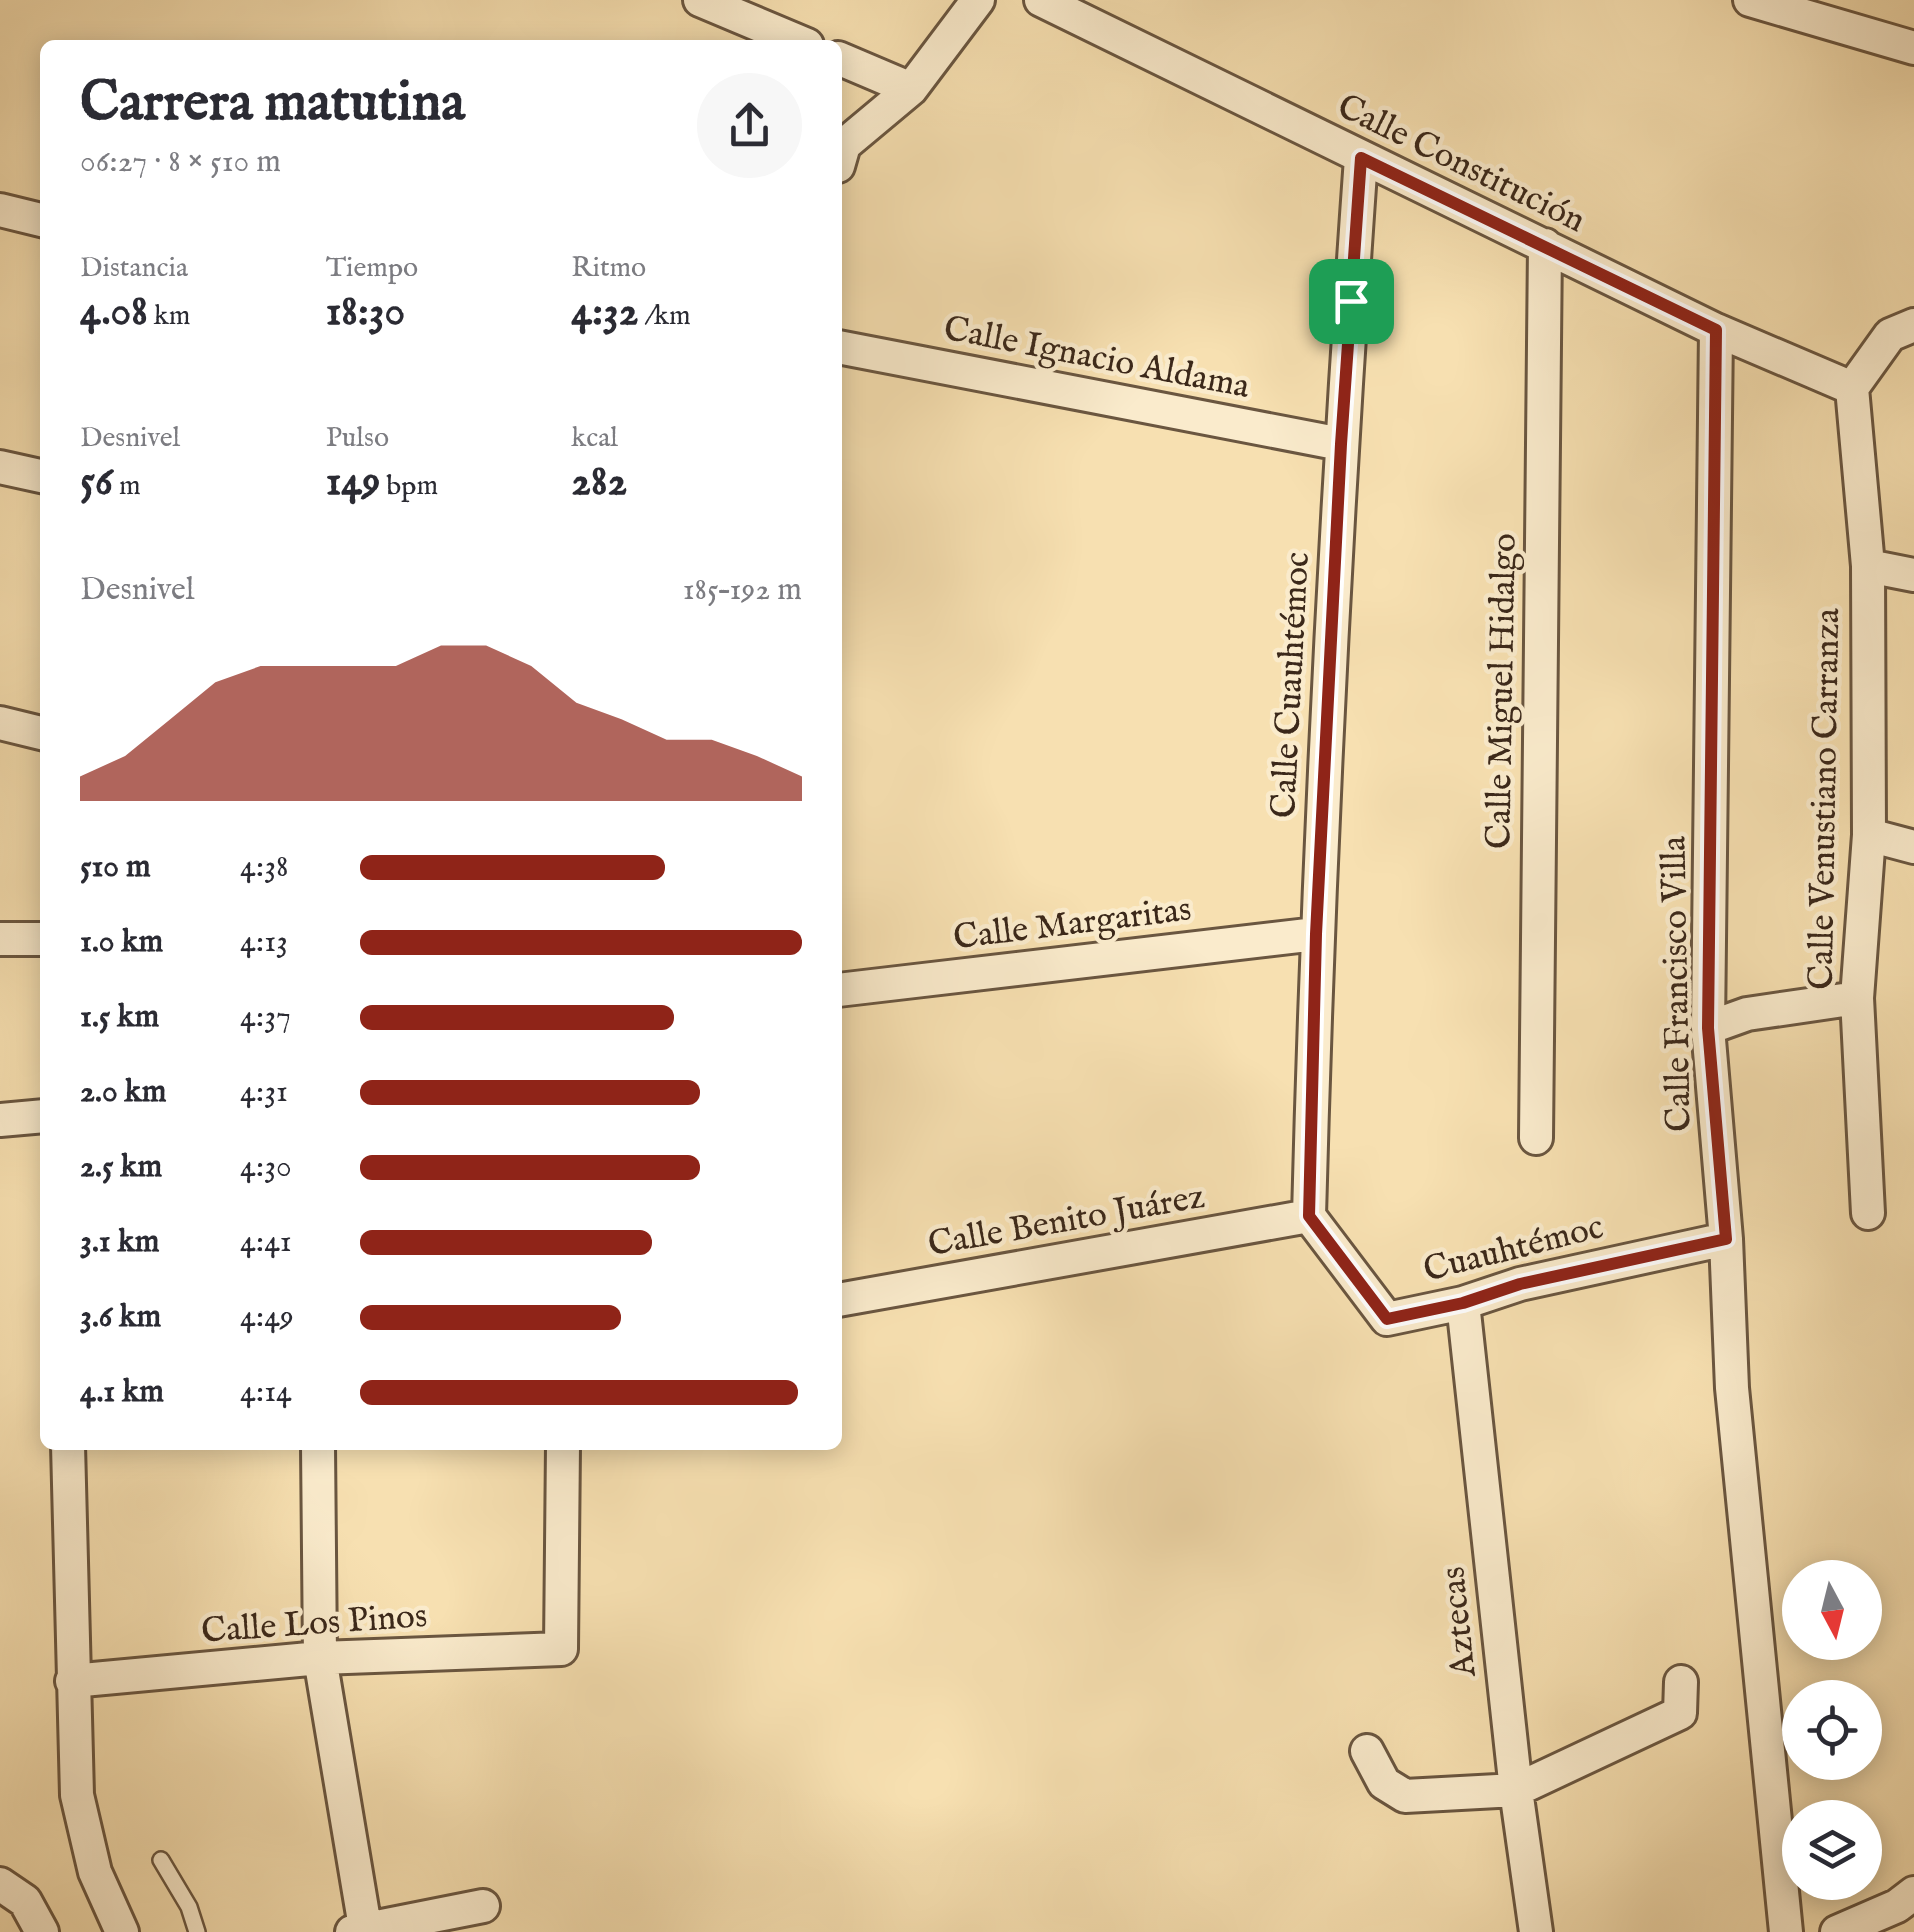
<!DOCTYPE html>
<html lang="es">
<head>
<meta charset="utf-8">
<style>
  :root { --surface:#fff; --page:#f7f7f7; --text:#2b2b33; --muted:#7c7c81; --accent:#8f2418 }
  body { margin:0; font-family:"IM FELL English",serif; background:var(--page); color:var(--text); height:100vh; display:flex; flex-direction:column; font-size:38px; white-space:nowrap }
  * { box-sizing:border-box; margin:0 }
  p { font-size:32px; color:var(--muted) }
  .icon { flex:none; width:55px; height:55px; fill:none; stroke:currentColor; stroke-width:2; stroke-linecap:round; stroke-linejoin:round }
  .map { position:relative; flex:1; overflow:hidden }
  .sheet { position:absolute; left:40px; top:40px; width:802px; height:1410px; display:flex; flex-direction:column; background:var(--surface); border-radius:15px; box-shadow:0 5px 25px #0003 }
  .sheet>* { flex:none }
  .needle { width:65px; rotate:173deg }
  .buttons { position:absolute; left:1782px; top:1560px; display:grid; gap:20px }
  .buttons a { display:grid; place-items:center; width:100px; height:100px; border-radius:50%; background:var(--surface); box-shadow:0 5px 25px #0003; font-size:50px }
  .pin { position:absolute; display:grid; place-items:center; width:85px; height:85px; color:#fff; margin:-42px; border-radius:20px; box-shadow:0 5px 15px #0006 }
  .round { display:grid; place-items:center; flex:none; width:105px; height:105px; border-radius:52px; background:var(--page) }
  .overview { display:flex; align-items:center; justify-content:space-between; height:170px; padding:0 40px }
  h1 { font-size:55px; font-weight:700; line-height:75px }
  .figures { display:grid; grid-template-columns:repeat(3,1fr); gap:15px; height:170px; padding:10px 40px }
  .figures div { display:grid; align-content:center }
  .figures b { font-size:42px; font-weight:700 }
  .figures small { font-size:28px; font-weight:400 }
  .figures p { font-size:28px }
  .chart { height:280px; padding:20px 40px }
  .chart p { display:flex; justify-content:space-between }
  .chart svg { width:100%; height:180px; margin-top:10px; fill:var(--accent); opacity:.7 }
  ul { padding:0 40px; list-style:none; font-size:32px }
  li { display:grid; grid-template-columns:160px 120px 1fr; align-items:center; height:75px }
  li i { height:25px; border-radius:12px; background:var(--accent) }
  .map>svg:first-child { display:block }
</style>
</head>
<body>
<div class="map">
<svg width="1914" height="1932" viewBox="0 0 1914 1932">
  <rect width="100%" height="100%" fill="#f7e0b1"/>
  <filter id="stains"><feTurbulence type="fractalNoise" baseFrequency=".002" numOctaves="4"/><feColorMatrix values="0 0 0 0 .2 0 0 0 0 .09 0 0 0 0 .02 0 0 0 .5 -.17"/></filter>
  <radialGradient id="worn" r=".72"><stop offset=".6" stop-color="#630" stop-opacity="0"/><stop offset="1" stop-color="#630" stop-opacity=".3"/></radialGradient>
  <g fill="none" stroke-linecap="round" stroke-linejoin="round">
    <defs>
      <path id="service" d="M161,1860l28,47 8,25"/>
      <path id="minor" d="M700,0l107,45
        M1041,0l675,330 136,58
        M1750,0l164,48
        M838,58l73,31
        M838,166l6,-21 67,-56 67,-89
        M0,210l45,11
        M1716,330l-8,698 18,211 6,149 54,544
        M838,347l503,97
        M1852,388l16,178 1,269 -12,163 11,215
        M1852,388l38,-53 24,-10
        M0,467l45,10
        M1868,566l46,9
        M0,723l45,11
        M1869,835l45,12
        M0,939h45
        M838,990l478,-56
        M1708,1028l39,-14 110,-16
        M0,1120l45,-4
        M1536,1138l9,-893
        M1309,1216c9,-353 27,-705 52,-1058
        M1309,1216l78,103 76,-16 57,-19 206,-45
        M838,1300l471,-84
        M1463,1303l53,487 20,142
        M68,1445l9,350 18,77 27,60
        M318,1445l2,213 45,269
        M72,1681l248,-23 241,-9 2,-204
        M1367,1751l17,32 21,13 111,-6 164,-77 1,-31
        M0,1884l25,17 17,31
        M352,1932l131,-26
        M1837,1932l60,-26 17,-13"/>
    </defs>
    <use href="#service" stroke="#6a5640" stroke-width="20"/>
    <use href="#minor" stroke="#6a5640" stroke-width="38"/>
    <use href="#service" stroke="#faebcc" stroke-width="15"/>
    <use href="#minor" stroke="#faebcc" stroke-width="32"/>
  </g>
  <g fill="none" stroke-linecap="round" stroke-linejoin="round">
    <defs>
      <path id="route" d="M1361,158l355,172 -8,698 18,211 -206,45 -57,19 -76,16 -78,-103 7,-282 25,-490z"/>
    </defs>
    <use href="#route" stroke="#fff" stroke-width="20"/>
    <use href="#route" stroke="#8f2418" stroke-width="12"/>
  </g>
  <g text-anchor="middle" stroke-width="9" stroke-linejoin="round" paint-order="stroke">
    <g font-size="35" fill="#3b281a" stroke="#faebcc">
      <text transform="translate(1462 162) rotate(26)" y="12">Calle Constitución</text>
      <text transform="translate(1097 356) rotate(11)" y="12">Calle Ignacio Aldama</text>
      <text transform="translate(1289 685) rotate(-87)" y="12">Calle Cuauhtémoc</text>
      <text transform="translate(1500 691) rotate(-89)" y="12">Calle Miguel Hidalgo</text>
      <text transform="translate(1823 799) rotate(-89)" y="12">Calle Venustiano Carranza</text>
      <text transform="translate(1072 922) rotate(-7)" y="12">Calle Margaritas</text>
      <text transform="translate(1675 984) rotate(-91)" y="12">Calle Francisco Villa</text>
      <text transform="translate(1066 1219) rotate(-10)" y="12">Calle Benito Juárez</text>
      <text transform="translate(1513 1247) rotate(-14)" y="12">Cuauhtémoc</text>
      <text transform="translate(314 1622) rotate(-4)" y="12">Calle Los Pinos</text>
      <text transform="translate(1457 1622) rotate(-96)" y="12">Aztecas</text>
    </g>
  </g>
  <rect width="100%" height="100%" filter="url(#stains)"/>
  <rect width="100%" height="100%" fill="url(#worn)"/>
</svg>
<div class="buttons">
<a><svg class="needle" viewBox="-14 -14 28 28"><path d="M0-13l5 13h-10z" fill="#e53935"/><path d="M0 13l5-13h-10z" fill="#7c7c81"/></svg></a>
<a><svg class="icon" aria-label="locate" viewBox="0 0 24 24"><circle cx="12" cy="12" r="6"/><path d="M12 2v4M12 18v4M2 12h4M18 12h4"/></svg></a>
<a><svg class="icon" aria-label="layers" viewBox="0 0 24 24"><path d="M12 4l9 5-9 5-9-5zM3 14l9 5 9-5"/></svg></a>
</div>
<div class="pin" style="left:1351px;top:301px;background:#1e9e55"><svg class="icon" aria-label="arrive" viewBox="0 0 24 24"><path d="M6 21V4h12l-3 4 3 4H6"/></svg></div>
<section class="sheet">
<div class="overview"><div><h1>Carrera matutina</h1><p>06:27 · 8 × 510 m</p></div><a class="round"><svg class="icon" aria-label="share" viewBox="0 0 24 24"><path d="M12 15V3M7 8l5-5 5 5M5 13v7h14v-7"/></svg></a></div>
<div class="figures">
<div><p>Distancia</p><b>4.08<small> km</small></b></div>
<div><p>Tiempo</p><b>18:30</b></div>
<div><p>Ritmo</p><b>4:32<small> /km</small></b></div>
</div>
<div class="figures">
<div><p>Desnivel</p><b>56<small> m</small></b></div>
<div><p>Pulso</p><b>149<small> bpm</small></b></div>
<div><p>kcal</p><b>282</b></div>
</div>
<div class="chart"><p><span>Desnivel</span>185–192 m</p>
<svg viewBox="0 0 160 44" preserveAspectRatio="none"><path d="M0 44V38L10 33L20 24L30 15L40 11L50 11L60 11L70 11L80 6L90 6L100 11L110 20L120 24L130 29L140 29L150 33L160 38V44z"/></svg>
</div>
<ul>
<li><b>510 m</b>4:38<i style="width:69%"></i></li>
<li><b>1.0 km</b>4:13<i style="width:100%"></i></li>
<li><b>1.5 km</b>4:37<i style="width:71%"></i></li>
<li><b>2.0 km</b>4:31<i style="width:77%"></i></li>
<li><b>2.5 km</b>4:30<i style="width:77%"></i></li>
<li><b>3.1 km</b>4:41<i style="width:66%"></i></li>
<li><b>3.6 km</b>4:49<i style="width:59%"></i></li>
<li><b>4.1 km</b>4:14<i style="width:99%"></i></li>
</ul>
</section>
</div>
</body>
</html>
